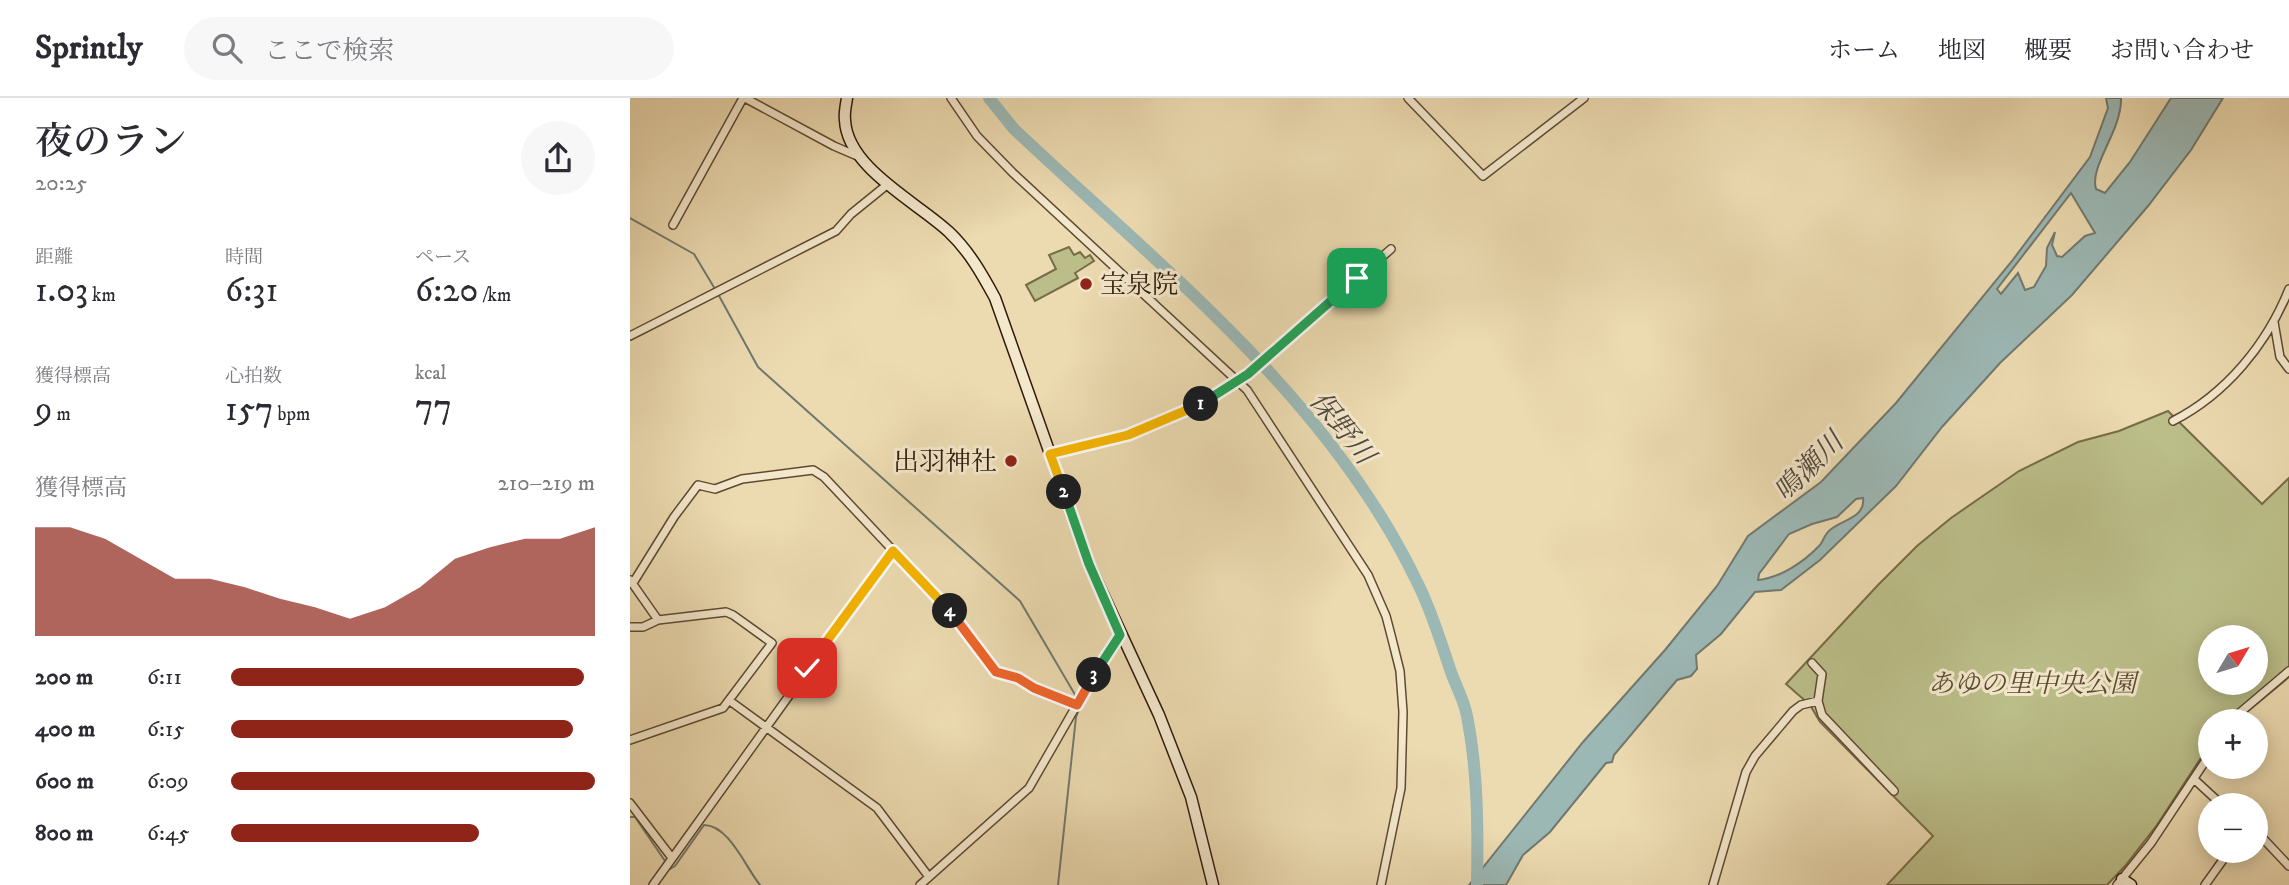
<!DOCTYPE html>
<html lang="ja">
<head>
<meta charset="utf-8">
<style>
  :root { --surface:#fff; --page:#f7f7f7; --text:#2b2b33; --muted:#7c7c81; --line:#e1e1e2; --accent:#8f2418 }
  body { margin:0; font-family:"IM FELL DW Pica","Noto Serif JP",serif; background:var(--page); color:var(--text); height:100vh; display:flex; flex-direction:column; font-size:26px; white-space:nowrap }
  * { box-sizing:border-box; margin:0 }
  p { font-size:23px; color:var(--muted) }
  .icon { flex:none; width:38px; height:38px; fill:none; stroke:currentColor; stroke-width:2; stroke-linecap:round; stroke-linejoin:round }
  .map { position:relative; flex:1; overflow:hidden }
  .panel { display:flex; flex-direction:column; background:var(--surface); width:630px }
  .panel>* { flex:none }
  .needle { width:46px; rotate:52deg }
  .tools { position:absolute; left:1568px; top:527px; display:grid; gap:14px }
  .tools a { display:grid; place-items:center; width:70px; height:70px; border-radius:50%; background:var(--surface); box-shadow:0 4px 18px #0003; font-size:35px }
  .pin { position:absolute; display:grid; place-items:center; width:60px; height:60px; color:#fff; margin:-30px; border-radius:14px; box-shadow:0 4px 10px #0006 }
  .km { position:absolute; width:35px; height:35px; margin:-18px; border-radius:50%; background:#222; color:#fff; font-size:19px; line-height:35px; text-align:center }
  .round { display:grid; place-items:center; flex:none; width:74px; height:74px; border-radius:37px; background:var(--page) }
  .headline { display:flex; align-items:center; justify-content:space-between; height:119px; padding:0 35px }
  h1 { font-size:38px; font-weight:600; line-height:52px }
  .figures { display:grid; grid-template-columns:repeat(3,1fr); gap:10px; height:119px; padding:7px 35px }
  .figures div { display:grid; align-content:center }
  .figures b { font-size:35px; font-weight:600 }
  .figures small { font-size:19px; font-weight:400 }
  .figures p { font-size:19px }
  .chart { height:196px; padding:14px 35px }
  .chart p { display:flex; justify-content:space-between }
  .chart svg { width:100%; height:126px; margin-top:7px; fill:var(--accent); opacity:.7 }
  ul { padding:0 35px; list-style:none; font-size:23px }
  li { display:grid; grid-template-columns:112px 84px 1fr; align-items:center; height:52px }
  li i { height:18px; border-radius:9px; background:var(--accent) }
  header { display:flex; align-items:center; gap:42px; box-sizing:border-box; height:98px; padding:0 35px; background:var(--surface); border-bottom:2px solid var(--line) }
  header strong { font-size:33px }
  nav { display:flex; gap:38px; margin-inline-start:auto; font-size:24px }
  .search { width:490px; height:63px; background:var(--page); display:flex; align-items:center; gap:18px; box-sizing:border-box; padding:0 24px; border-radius:38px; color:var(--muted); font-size:26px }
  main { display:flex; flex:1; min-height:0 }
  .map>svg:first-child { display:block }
</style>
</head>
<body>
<header>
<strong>Sprintly</strong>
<div class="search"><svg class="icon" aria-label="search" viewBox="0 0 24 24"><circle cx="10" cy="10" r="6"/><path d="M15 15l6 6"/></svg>ここで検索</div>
<nav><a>ホーム</a><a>地図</a><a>概要</a><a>お問い合わせ</a></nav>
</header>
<main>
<section class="panel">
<div class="headline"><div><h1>夜のラン</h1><p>20:25</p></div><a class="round"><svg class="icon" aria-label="share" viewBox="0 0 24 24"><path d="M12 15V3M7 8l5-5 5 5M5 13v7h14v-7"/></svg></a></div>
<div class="figures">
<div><p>距離</p><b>1.03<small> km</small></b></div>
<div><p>時間</p><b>6:31</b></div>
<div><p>ペース</p><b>6:20<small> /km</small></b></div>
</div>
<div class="figures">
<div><p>獲得標高</p><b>9<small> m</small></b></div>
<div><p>心拍数</p><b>157<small> bpm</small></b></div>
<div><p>kcal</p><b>77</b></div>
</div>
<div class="chart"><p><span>獲得標高</span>210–219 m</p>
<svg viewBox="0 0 160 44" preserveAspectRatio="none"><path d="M0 44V6L10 6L20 10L30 17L40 24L50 24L60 27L70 31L80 34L90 38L100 34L110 27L120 17L130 13L140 10L150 10L160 6V44z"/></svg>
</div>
<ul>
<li><b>200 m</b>6:11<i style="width:97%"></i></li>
<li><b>400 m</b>6:15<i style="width:94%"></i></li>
<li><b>600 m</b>6:09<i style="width:100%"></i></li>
<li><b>800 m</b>6:45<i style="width:68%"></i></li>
</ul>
</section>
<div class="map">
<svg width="1659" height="787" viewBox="0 0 1659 787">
  <rect width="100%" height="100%" fill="#ecdab0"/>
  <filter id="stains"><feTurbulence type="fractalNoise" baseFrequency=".00286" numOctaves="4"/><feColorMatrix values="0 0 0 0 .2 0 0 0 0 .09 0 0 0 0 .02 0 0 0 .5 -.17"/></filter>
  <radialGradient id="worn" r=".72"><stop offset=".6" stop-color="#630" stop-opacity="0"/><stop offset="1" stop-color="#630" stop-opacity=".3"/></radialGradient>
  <path fill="#bbbe89" stroke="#766c48" stroke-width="2" fill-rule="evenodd" d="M439,149l5,8 6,-3 5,6 5,-3 4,6 -19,12 3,5 -43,23 -9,-16 30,-16 -7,-14z
    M1538,313l94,93 27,-26v199l-53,44h-26v23l-53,81 -32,41 -18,19h-220l46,-49 -113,-114 -10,-17 -24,-21 92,-99 39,-39 34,-28 68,-47 59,-29 41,-11zM1580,539h46v45h-46z"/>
  <path fill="#9cb8b5" stroke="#71796f" stroke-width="2" fill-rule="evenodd" d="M1476,0h15c1,33 -32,68 -25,91l9,4 25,-31 41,-64h52l-32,52 -43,56 -76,89 -72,68 -58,64 -46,59 -76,74 -39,30 -26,2 -34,42 -25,21 1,14 -6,7 -14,4 -63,75 -2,7 -6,1 -56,69 -27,23 -17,30h-37l114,-143 82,-92 52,-64 31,-50 73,-54 75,-79 116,-142 78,-104 18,-49zM1441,95l24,40 -10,3 -23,21 -5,-1 -5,-11 3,-13 -8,16 -1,18 -12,21 -9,3 -7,-17 -17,21 -4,-5zM1233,400c3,20 -23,22 -34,33 -4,3 -6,10 -9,14 -16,17 -40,33 -62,35l1,-6 30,-40 23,-10 25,-7 19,-18z"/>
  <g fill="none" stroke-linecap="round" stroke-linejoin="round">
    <path stroke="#71796f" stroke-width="2" d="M0,120l64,36 21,35
      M88,196l40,73 262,234 57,97
      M0,719h5l30,44
      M40,771l5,-3 29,-41c25,0 42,43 56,60
      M428,787l18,-168 4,-10"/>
    <path stroke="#9cb8b5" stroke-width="12" d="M359,0l25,31c145,137 315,269 403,453 14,27 22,55 32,84 5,17 15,33 18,50 11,56 11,112 10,169"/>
    <defs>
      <path id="street" d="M115,0l89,48 28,12
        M321,0l26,38 36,37 234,217 121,185 18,41 6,23 8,32 3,41 -2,76 -20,97
        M778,0l75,78 101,-78
        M43,127l70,-127
        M1644,224l6,35 9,12
        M0,238l206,-105 15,-17 37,-30
        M1543,323c53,-27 94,-77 116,-132
        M420,356l78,-19 67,-27 19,-11 34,-23 143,-125
        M0,482l28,40
        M3,485l41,-66 24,-32 17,4 27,-10 71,-9 11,7 125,133 47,62 22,7 16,10 43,16
        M0,529h13l15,-7 68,-8 7,3 39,28 -49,65 -93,32
        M1182,565l10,11 -4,27 4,14 72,76
        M100,603l147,107 52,69
        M1600,623l59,-50
        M1565,682l27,25
        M0,705l42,55
        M1626,733l33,35
        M23,787l240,-334
        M290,787l109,-97 73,-127 18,-26
        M1083,787l33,-113 9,-16 38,-45 8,-6 17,-4
        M1487,787l34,-42 59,-89
        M1575,787l25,-35"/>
      <path id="secondary" d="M217,0c-1,7 -3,15 -2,22 2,48 72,82 104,112 20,19 33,42 46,66l94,266 70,151 32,82 22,88
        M1492,781l9,6"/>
    </defs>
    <use href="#street" stroke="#5f4a31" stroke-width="10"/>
    <use href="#secondary" stroke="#301a07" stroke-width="13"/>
    <use href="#street" stroke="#f3e7cc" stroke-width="7"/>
    <use href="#secondary" stroke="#f3e7cc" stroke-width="10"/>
  </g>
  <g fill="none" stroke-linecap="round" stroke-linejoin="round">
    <defs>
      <path id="split-1" d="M571,306l47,-30 109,-96"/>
      <path id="split-2" d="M434,394l-14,-38 78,-19 73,-31"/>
      <path id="split-3" d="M434,394l25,72 31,71 -26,40"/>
      <path id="split-4" d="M320,513l46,61 22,6 16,10 43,17 17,-30"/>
      <path id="split-5" d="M177,570l86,-117 57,60"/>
    </defs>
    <use href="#split-1" stroke="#fff" stroke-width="14"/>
    <use href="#split-2" stroke="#fff" stroke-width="14"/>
    <use href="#split-3" stroke="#fff" stroke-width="14"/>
    <use href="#split-4" stroke="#fff" stroke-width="14"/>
    <use href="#split-5" stroke="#fff" stroke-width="14"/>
    <use href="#split-1" stroke="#22a559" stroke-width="9"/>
    <use href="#split-2" stroke="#f5b400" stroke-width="9"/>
    <use href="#split-3" stroke="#22a559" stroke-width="9"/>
    <use href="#split-4" stroke="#f0652b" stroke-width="9"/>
    <use href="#split-5" stroke="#f5b400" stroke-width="9"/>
  </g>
  <g fill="#8f2418" stroke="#f3e7cc" stroke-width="2.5">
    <circle cx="456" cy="186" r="7"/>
    <circle cx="381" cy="363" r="7"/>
  </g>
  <g text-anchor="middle" stroke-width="6" stroke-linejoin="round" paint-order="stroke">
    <g font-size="26" fill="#301a07" stroke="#f3e7cc" text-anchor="start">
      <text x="470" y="195">宝泉院</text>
      <text x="367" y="372" text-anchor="end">出羽神社</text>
    </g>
    <g font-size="26" font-style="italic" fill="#5a4b2e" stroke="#f3e7cc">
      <text x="1402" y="594">あゆの里中央公園</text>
    </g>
    <g font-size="28" font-style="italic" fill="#50493b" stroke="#f3e7cc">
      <text transform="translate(713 329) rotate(51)" y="10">保野川</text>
      <text transform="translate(1178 368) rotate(-45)" y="10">鳴瀬川</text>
    </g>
  </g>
  <rect width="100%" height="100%" filter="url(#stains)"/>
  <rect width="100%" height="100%" fill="url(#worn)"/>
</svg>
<div class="tools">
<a><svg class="needle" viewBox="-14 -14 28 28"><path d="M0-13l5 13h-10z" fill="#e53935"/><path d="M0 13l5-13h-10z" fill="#7c7c81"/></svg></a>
<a>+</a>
<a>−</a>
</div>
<div class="pin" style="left:727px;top:180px;background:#1e9e55"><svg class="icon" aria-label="arrive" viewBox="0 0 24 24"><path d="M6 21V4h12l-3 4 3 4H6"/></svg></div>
<div class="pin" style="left:177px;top:570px;background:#d93025"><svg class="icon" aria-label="check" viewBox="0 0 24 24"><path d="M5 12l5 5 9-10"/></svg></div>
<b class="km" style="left:571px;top:306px">1</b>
<b class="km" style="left:434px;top:394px">2</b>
<b class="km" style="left:464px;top:577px">3</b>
<b class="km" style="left:320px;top:513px">4</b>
</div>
</main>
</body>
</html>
